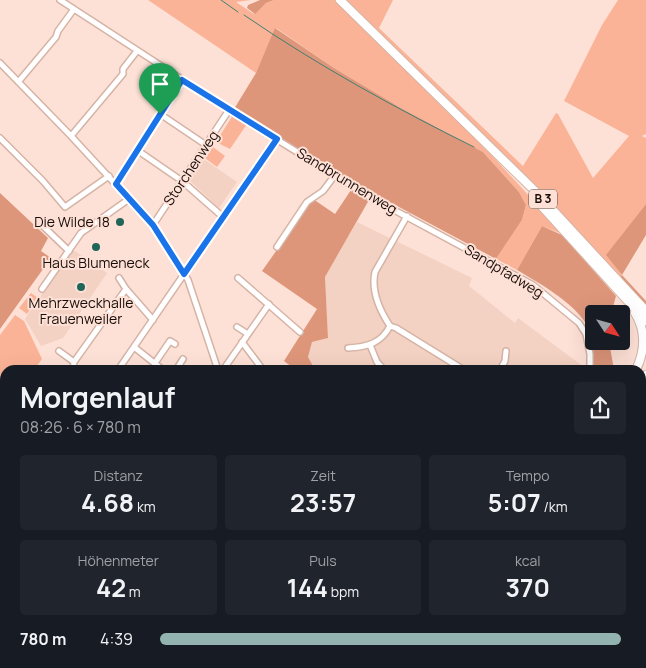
<!DOCTYPE html>
<html lang="de">
<head>
<meta charset="utf-8">
<style>
  :root { --surface:#171b24; --page:#20242c; --text:#f1f3f6; --muted:#9ea1a6; --accent:#92b3af }
  body { margin:0; font-family:Manrope,sans-serif; background:var(--page); color:var(--text); height:100vh; display:flex; flex-direction:column; font-size:19px; white-space:nowrap }
  * { box-sizing:border-box; margin:0 }
  p { font-size:16px; color:var(--muted) }
  .icon { flex:none; width:28px; height:28px; fill:none; stroke:currentColor; stroke-width:2; stroke-linecap:round; stroke-linejoin:round }
  .map { position:relative; flex:1; overflow:hidden }
  .details { position:absolute; left:0px; top:365px; width:646px; height:304px; display:flex; flex-direction:column; background:var(--surface); border-radius:15px 15px 0 0; box-shadow:0 5px 20px #0002 }
  .details>* { flex:none }
  .needle { width:32px; rotate:126deg }
  .controls { position:absolute; left:585px; top:305px; display:grid; gap:10px }
  .controls a { display:grid; place-items:center; width:45px; height:45px; border-radius:5px; background:var(--surface); box-shadow:0 5px 20px #0002; font-size:25px }
  .pin { position:absolute; display:grid; place-items:center; width:42px; height:42px; color:#fff; margin:-51px -21px; border-radius:50% 50% 50% 0; rotate:-45deg; box-shadow:0 0 5px #0007 }
  .pin .icon { rotate:45deg }
  .round { display:grid; place-items:center; flex:none; width:52px; height:52px; border-radius:5px; background:var(--page) }
  .overview { display:flex; align-items:center; justify-content:space-between; height:85px; padding:0 20px }
  h1 { font-size:28px; font-weight:700; line-height:38px }
  .stats { display:grid; grid-template-columns:repeat(3,1fr); gap:8px; height:85px; padding:5px 20px }
  .stats div { display:grid; align-content:center; border-radius:5px; background:var(--page); text-align:center }
  .stats b { font-size:25px; font-weight:700 }
  .stats small { font-size:14px; font-weight:400 }
  .stats p { font-size:14px }
  ul { padding:0 20px; list-style:none; font-size:16px }
  li { display:grid; grid-template-columns:80px 60px 1fr; align-items:center; height:38px }
  li i { height:12px; border-radius:6px; background:var(--accent) }
  .map>svg:first-child { display:block }
</style>
</head>
<body>
<div class="map">
<svg width="646" height="668" viewBox="0 0 646 668">
  <rect width="100%" height="100%" fill="#fee1d6"/>
  <path fill="#f3d1c3" d="M202,158l35,24 -18,26 -31,-29z
    M357,222l115,56 -3,8 46,37 3,-5 70,52h-266l-9,-4 -5,-9 4,-15 16,-4 -3,-61z
    M72,249l35,24 -44,65 -22,8 -16,-27z"/>
  <path fill="#fbb397" d="M148,0h103l-15,2 18,12 12,-11 8,-3h61l151,149 79,86 -23,-9 -25,44 -21,-11 26,-39 4,-15 -7,-13 -36,-40 -82,-44 -67,-40 -58,-40 -20,45z
    M344,0h49l-14,28 144,138 33,-53 2,1 35,64 36,-42 -65,-35 38,-76 16,-25h28v134l-4,2 4,2v66l-39,51 15,20 -2,3z
    M233,115l14,9 -17,25 -14,-7z
    M213,147l12,9 -8,11 -12,-9z
    M31,293l7,5 -11,16 -8,-6z
    M15,315l9,6 18,38 -8,11h-29v39l-5,6v-80z
    M646,379v48l-5,-5v-39z
    M0,525l5,17v34l-5,-15z"/>
  <path fill="#de967a" d="M260,0h14l-8,3 -11,11 -8,-6 1,-3z
    M275,28l59,40 67,40 82,44 36,40 7,13 -4,15 -26,39 -123,-66 -48,84 3,61 -16,4 -4,15 5,9 9,4h-26l-12,-9 33,-52 -55,-38 51,-72 22,15 20,-30 -121,-75 22,-36z
    M0,193l48,45 -7,13 10,7 -51,71z
    M646,204v31l-24,40 24,26v4l-26,-27 2,-3 -16,-20z
    M542,226l20,9 54,61 -5,18h-17v27h15l5,29h-21c0,-12 2,-31 -4,-42 -15,-26 -47,-43 -72,-58z"/>
  <g fill="none" stroke-linecap="round" stroke-linejoin="round">
    <path stroke="#3f8070" stroke-width="1" d="M221,0l17,12
      M244,15c73,50 151,93 230,132"/>
    <defs>
      <path id="minor" d="M60,0l169,110 141,87 163,88 46,38 7,11 4,20v16
        M0,63l71,73 82,89 35,55 30,90
        M19,81l37,-44 2,-6 16,-22
        M160,114l46,31
        M71,136l52,-62v-5l14,-18
        M0,138l43,43 22,26 44,-31
        M137,150l45,31 41,36
        M116,184l66,-104
        M407,216l-32,56c-4,19 5,39 15,54l6,2 68,42
        M153,225l76,-115
        M43,226l26,25
        M277,247l30,-45 16,-11 12,-16
        M119,278l7,11
        M238,278l62,54
        M42,289l39,-56 48,-34
        M237,327l11,7
        M242,342l21,28
        M370,345l7,17 7,8
        M134,347l29,23
        M348,348c18,-1 33,-4 42,-22
        M59,351l15,11
        M155,363l15,-22 5,3
        M73,370l1,-8 52,-73 27,31
        M118,370l159,-231
        M176,370l7,-11
        M223,370l46,-66
        M500,370l5,-9 1,-10
        M334,664l3,4
        M364,668l3,-4"/>
      <path id="primary" d="M340,0l197,193 109,118
        M538,202l108,119
        M635,313c11,18 10,38 1,57
        M641,379l5,-4
        M641,426l5,5
        M641,435l5,5
        M641,464l5,-5
        M449,668l4,-4"/>
    </defs>
    <use href="#minor" stroke="#d5b3a6" stroke-width="8"/>
    <use href="#primary" stroke="#d5b3a6" stroke-width="10"/>
    <use href="#minor" stroke="#fff" stroke-width="5"/>
    <use href="#primary" stroke="#fff" stroke-width="8"/>
  </g>
  <g fill="none" stroke-linecap="round" stroke-linejoin="round">
    <defs>
      <path id="route" d="M182,80l95,59 -93,135 -31,-49 -37,-41z"/>
    </defs>
    <use href="#route" stroke="#fff" stroke-width="10"/>
    <use href="#route" stroke="#1a73e8" stroke-width="6"/>
  </g>
  <g fill="#1f6558" stroke="#fee1d6" stroke-width="2">
    <circle cx="120" cy="222" r="5"/>
    <circle cx="96" cy="247" r="5"/>
    <circle cx="81" cy="287" r="5"/>
  </g>
  <g text-anchor="middle" stroke-width="4" stroke-linejoin="round" paint-order="stroke">
    <rect fill="#fee1d6" stroke="#5d4c46" stroke-width="1" x="529" y="189.5" width="28" height="19" rx="4"/>
    <g font-size="12" font-weight="bold" fill="#180c08">
      <text x="543" y="203">B 3</text>
    </g>
    <g font-size="14" fill="#180c08" stroke="#fee1d6">
      <text transform="translate(191 168) rotate(-56)" y="5">Storchenweg</text>
      <text transform="translate(347 181) rotate(31)" y="5">Sandbrunnenweg</text>
      <text transform="translate(504 271) rotate(31)" y="5">Sandpfadweg</text>
    </g>
    <g font-size="14" fill="#180c08" stroke="#fee1d6">
      <text x="110" y="227" text-anchor="end">Die Wilde 18</text>
      <text x="96" y="268">Haus Blumeneck</text>
      <text x="81" y="308">Mehrzweckhalle<tspan x="81" dy="16">Frauenweiler</tspan></text>
    </g>
  </g>
</svg>
<div class="controls">
<a><svg class="needle" viewBox="-14 -14 28 28"><path d="M0-13l5 13h-10z" fill="#e53935"/><path d="M0 13l5-13h-10z" fill="#9ea1a6"/></svg></a>
</div>
<div class="pin" style="left:160px;top:114px;background:#1e9e55"><svg class="icon" aria-label="arrive" viewBox="0 0 24 24"><path d="M6 21V4h12l-3 4 3 4H6"/></svg></div>
<section class="details">
<div class="overview"><div><h1>Morgenlauf</h1><p>08:26 · 6 × 780 m</p></div><a class="round"><svg class="icon" aria-label="share" viewBox="0 0 24 24"><path d="M12 15V3M7 8l5-5 5 5M5 13v7h14v-7"/></svg></a></div>
<div class="stats">
<div><p>Distanz</p><b>4.68<small> km</small></b></div>
<div><p>Zeit</p><b>23:57</b></div>
<div><p>Tempo</p><b>5:07<small> /km</small></b></div>
</div>
<div class="stats">
<div><p>Höhenmeter</p><b>42<small> m</small></b></div>
<div><p>Puls</p><b>144<small> bpm</small></b></div>
<div><p>kcal</p><b>370</b></div>
</div>
<ul>
<li><b>780 m</b>4:39<i style="width:99%"></i></li>
</ul>
</section>
</div>
</body>
</html>
